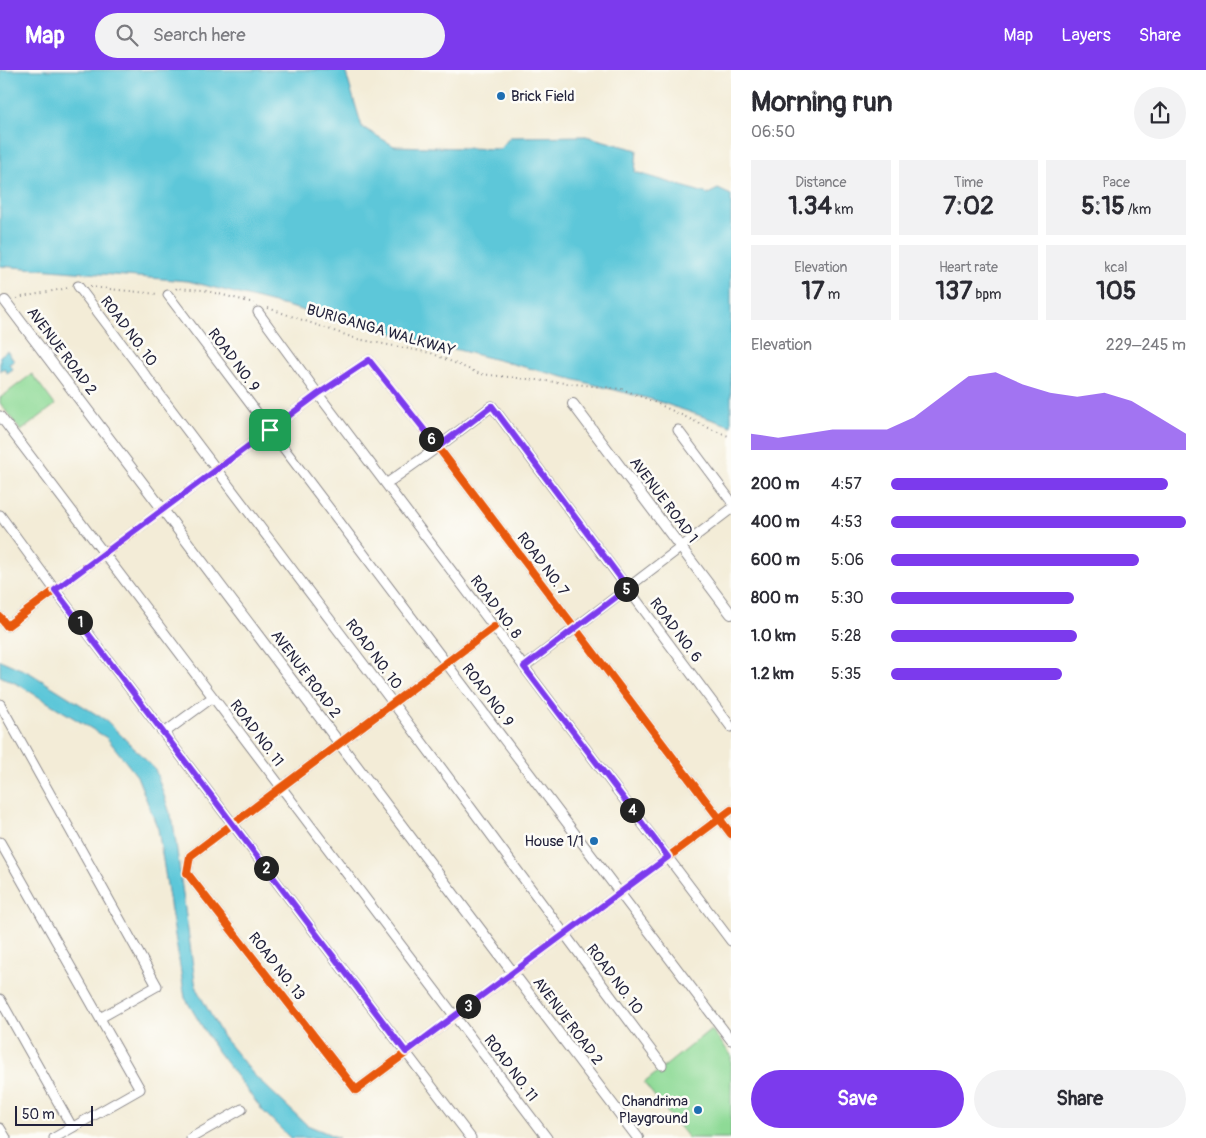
<!DOCTYPE html>
<html lang="en">
<head>
<meta charset="utf-8">
<style>
  :root { --surface:#fff; --page:#f2f2f3; --text:#2b2b33; --muted:#7c7c81; --accent:#7c3aed }
  body { margin:0; font-family:Pangolin,sans-serif; background:var(--page); color:var(--text); height:100vh; display:flex; flex-direction:column; font-size:19px; white-space:nowrap }
  * { box-sizing:border-box; margin:0 }
  p { font-size:16px; color:var(--muted) }
  .icon { flex:none; width:28px; height:28px; fill:none; stroke:currentColor; stroke-width:2; stroke-linecap:round; stroke-linejoin:round }
  .map { position:relative; flex:1; overflow:hidden }
  .panel { display:flex; flex-direction:column; background:var(--surface); width:475px }
  .panel>* { flex:none }
  .scale { position:absolute; left:15px; bottom:12px; width:78px; box-sizing:border-box; padding-left:5px; border:2px solid #22223b; border-top:0; font-size:14px; line-height:18px; white-space:nowrap; color:#22223b; -webkit-text-stroke:4px #fdfcf7; paint-order:stroke }
  .pin { position:absolute; display:grid; place-items:center; width:42px; height:42px; color:#fff; margin:-21px; border-radius:10px; box-shadow:0 2px 8px #0006 }
  .km { position:absolute; width:25px; height:25px; margin:-12px; border-radius:50%; background:#222; color:#fff; font-size:14px; line-height:25px; text-align:center }
  .round { display:grid; place-items:center; flex:none; width:52px; height:52px; border-radius:26px; background:var(--page) }
  .overview { display:flex; align-items:center; justify-content:space-between; height:85px; padding:0 20px }
  h1 { font-size:28px; font-weight:700; line-height:38px }
  .metrics { display:grid; grid-template-columns:repeat(3,1fr); gap:8px; height:85px; padding:5px 20px }
  .metrics div { display:grid; align-content:center; border-radius:0px; background:var(--page); text-align:center }
  .metrics b { font-size:25px; font-weight:700 }
  .metrics small { font-size:14px; font-weight:400 }
  .metrics p { font-size:14px }
  .chart { height:140px; padding:10px 20px }
  .chart p { display:flex; justify-content:space-between }
  .chart svg { width:100%; height:90px; margin-top:5px; fill:var(--accent); opacity:.7 }
  .button { display:flex; gap:10px; margin-top:auto; padding:10px 20px }
  .button a { flex:1; height:58px; border-radius:30px; background:var(--accent); color:#fff; font-size:20px; font-weight:700; line-height:58px; text-align:center }
  .button a+a { background:var(--page); color:var(--text) }
  ul { padding:0 20px; list-style:none; font-size:16px }
  li { display:grid; grid-template-columns:80px 60px 1fr; align-items:center; height:38px }
  li i { height:12px; border-radius:6px; background:var(--accent) }
  header { display:flex; align-items:center; gap:30px; box-sizing:border-box; height:70px; padding:0 25px; background:var(--accent); color:#fff }
  header strong { font-size:24px }
  nav { display:flex; gap:28px; margin-inline-start:auto; font-size:18px }
  .search { width:350px; height:45px; background:var(--page); display:flex; align-items:center; gap:12px; box-sizing:border-box; padding:0 18px; border-radius:28px; color:var(--muted); font-size:19px }
  main { display:flex; flex:1; min-height:0 }
  .map>svg:first-child { display:block }
</style>
</head>
<body>
<header>
<strong>Map</strong>
<div class="search"><svg class="icon" aria-label="search" viewBox="0 0 24 24"><circle cx="10" cy="10" r="6"/><path d="M15 15l6 6"/></svg>Search here</div>
<nav><a>Map</a><a>Layers</a><a>Share</a></nav>
</header>
<main>
<div class="map">
<svg width="731" height="1068" viewBox="0 0 731 1068">
  <rect width="100%" height="100%" fill="#fdfcf7"/>
  <filter id="ink" filterUnits="userSpaceOnUse"><feTurbulence type="fractalNoise" baseFrequency=".02" numOctaves="2"/><feDisplacementMap in="SourceGraphic" scale="10" xChannelSelector="R" yChannelSelector="G"/><feConvolveMatrix kernelMatrix="1 2 1 2 8 2 1 2 1" color-interpolation-filters="sRGB"/></filter>
  <filter id="wash" filterUnits="userSpaceOnUse"><feTurbulence type="fractalNoise" baseFrequency=".0096" numOctaves="4" result="noise"/><feDisplacementMap in="SourceGraphic" scale="20" xChannelSelector="R" yChannelSelector="G"/><feGaussianBlur stdDeviation="1.12" result="paint"/><feColorMatrix in="noise" values="0 0 0 0 0 0 0 0 0 0 0 0 0 0 0 0 0 1.4 0 .05"/><feComposite in="paint" operator="in"/></filter>
  <g filter="url(#wash)">
    <rect width="100%" height="100%" fill="#f3ecd7"/>
    <path fill="#8eda96" stroke="#587e68" d="M32,304l23,31 -34,26 -21,-28v-5z
      M711,959l20,26v83h-43l-44,-55z"/>
    <path fill="#5dc7d9" stroke="#40748a" d="M0,0h345l17,57 32,19 106,3 10,-12 76,-1 51,14 -2,22 73,22 10,-5 13,6v231l-77,-26 -466,-119 -188,-15z
      M7,281l7,10 -5,3 4,5 -6,4 -3,-5 -4,3v-15z
      M0,590l30,13 77,48 48,48 18,53 23,166 27,49 31,38 53,50 32,13h-49l-27,-27 -46,-60 -32,-53 -27,-169 -21,-53 -30,-38 -88,-53 -19,-9z"/>
  </g>
  <g filter="url(#ink)">
    <g fill="none" stroke-linecap="round" stroke-linejoin="round">
      <defs>
        <path id="minor" d="M78,216l315,417 269,362
          M168,225l563,745
          M258,242l60,82 413,547
          M0,346l547,722
          M678,360l53,71
          M386,414l52,-37 54,-41 239,321
          M0,445l55,75 416,548
          M0,547l7,9 311,-232 51,-34 69,87 293,387
          M494,557l-304,229 -3,17 169,217 375,-280
          M524,597l207,-158
          M0,634l157,282 -57,32
          M164,663l49,-36
          M0,772l140,247 -86,49
          M0,929l72,128
          M0,1058l6,10
          M191,1068l51,-29"/>
        <path id="tertiary" d="M5,231l633,837
          M573,334l158,210"/>
      </defs>
      <use href="#minor" stroke="#8a8789" stroke-width="11"/>
      <use href="#tertiary" stroke="#8a8789" stroke-width="12"/>
      <path stroke="#8a8789" stroke-width="2" stroke-dasharray="1 4" stroke-linecap="butt" d="M90,217l68,7
        M176,219l1,-1 26,2 51,13
        M17,228l51,-10
        M268,238l89,31 74,14 49,21 142,15 30,12 61,29 18,7"/>
      <use href="#minor" stroke="#fff" stroke-width="9"/>
      <use href="#tertiary" stroke="#fff" stroke-width="10"/>
      <defs>
        <path id="cycleway" d="M0,547l7,9 311,-232 51,-34 69,87 293,387
          M494,557l-304,229 -3,17 169,217 375,-280"/>
      </defs>
      <use href="#cycleway" stroke="#fdfcf7" stroke-width="11"/>
      <use href="#cycleway" stroke="#e8590c" stroke-width="8"/>
    </g>
  </g>
  <g fill="none" stroke-linecap="round" stroke-linejoin="round" filter="url(#ink)">
    <defs>
      <path id="route" d="M369,290l69,87 54,-41 136,182 -104,79 144,190 -262,195 -351,-462 263,-196z"/>
    </defs>
    <use href="#route" stroke="#fff" stroke-width="10"/>
    <use href="#route" stroke="#7c3aed" stroke-width="6"/>
  </g>
  <g fill="#1f6fb2" stroke="#fdfcf7" stroke-width="2">
    <circle cx="501" cy="26" r="5"/>
    <circle cx="594" cy="771" r="5"/>
    <circle cx="698" cy="1040" r="5"/>
  </g>
  <g text-anchor="middle" stroke-width="5" stroke-linejoin="round" paint-order="stroke">
    <g font-size="15" fill="#22223b" stroke="#fdfcf7" text-anchor="end">
      <text x="511" y="31" text-anchor="start">Brick Field</text>
      <text x="584" y="776">House 1/1</text>
      <text x="688" y="1036">Chandrima<tspan x="688" dy="17">Playground</tspan></text>
    </g>
    <g font-size="15" fill="#22223b" stroke="#fdfcf7">
      <text transform="translate(381 260) rotate(16)" y="5">BURIGANGA WALKWAY</text>
      <text transform="translate(129 261) rotate(53)" y="5">ROAD NO. 10</text>
      <text transform="translate(62 281) rotate(53)" y="5">AVENUE ROAD 2</text>
      <text transform="translate(234 290) rotate(53)" y="5">ROAD NO. 9</text>
      <text transform="translate(664 430) rotate(53)" y="5">AVENUE ROAD 1</text>
      <text transform="translate(543 494) rotate(53)" y="5">ROAD NO. 7</text>
      <text transform="translate(496 537) rotate(53)" y="5">ROAD NO. 8</text>
      <text transform="translate(676 560) rotate(53)" y="5">ROAD NO. 6</text>
      <text transform="translate(374 584) rotate(53)" y="5">ROAD NO. 10</text>
      <text transform="translate(306 604) rotate(53)" y="5">AVENUE ROAD 2</text>
      <text transform="translate(488 625) rotate(53)" y="5">ROAD NO. 9</text>
      <text transform="translate(257 663) rotate(53)" y="5">ROAD NO. 11</text>
      <text transform="translate(277 896) rotate(52)" y="5">ROAD NO. 13</text>
      <text transform="translate(615 909) rotate(53)" y="5">ROAD NO. 10</text>
      <text transform="translate(568 951) rotate(53)" y="5">AVENUE ROAD 2</text>
      <text transform="translate(511 998) rotate(53)" y="5">ROAD NO. 11</text>
    </g>
  </g>
</svg>
<div class="scale">50 m</div>
<div class="pin" style="left:270px;top:360px;background:#1e9e55"><svg class="icon" aria-label="arrive" viewBox="0 0 24 24"><path d="M6 21V4h12l-3 4 3 4H6"/></svg></div>
<b class="km" style="left:80px;top:552px">1</b>
<b class="km" style="left:266px;top:798px">2</b>
<b class="km" style="left:468px;top:936px">3</b>
<b class="km" style="left:632px;top:740px">4</b>
<b class="km" style="left:626px;top:519px">5</b>
<b class="km" style="left:431px;top:369px">6</b>
</div>
<section class="panel">
<div class="overview"><div><h1>Morning run</h1><p>06:50</p></div><a class="round"><svg class="icon" aria-label="share" viewBox="0 0 24 24"><path d="M12 15V3M7 8l5-5 5 5M5 13v7h14v-7"/></svg></a></div>
<div class="metrics">
<div><p>Distance</p><b>1.34<small> km</small></b></div>
<div><p>Time</p><b>7:02</b></div>
<div><p>Pace</p><b>5:15<small> /km</small></b></div>
</div>
<div class="metrics">
<div><p>Elevation</p><b>17<small> m</small></b></div>
<div><p>Heart rate</p><b>137<small> bpm</small></b></div>
<div><p>kcal</p><b>105</b></div>
</div>
<div class="chart"><p><span>Elevation</span>229–245 m</p>
<svg viewBox="0 0 160 44" preserveAspectRatio="none"><path d="M0 44V36L10 38L20 36L30 34L40 34L50 34L60 28L70 18L80 8L90 6L100 12L110 16L120 18L130 16L140 20L150 28L160 36V44z"/></svg>
</div>
<ul>
<li><b>200 m</b>4:57<i style="width:94%"></i></li>
<li><b>400 m</b>4:53<i style="width:100%"></i></li>
<li><b>600 m</b>5:06<i style="width:84%"></i></li>
<li><b>800 m</b>5:30<i style="width:62%"></i></li>
<li><b>1.0 km</b>5:28<i style="width:63%"></i></li>
<li><b>1.2 km</b>5:35<i style="width:58%"></i></li>
</ul>
<div class="button"><a>Save</a><a>Share</a></div>
</section>
</main>
</body>
</html>
